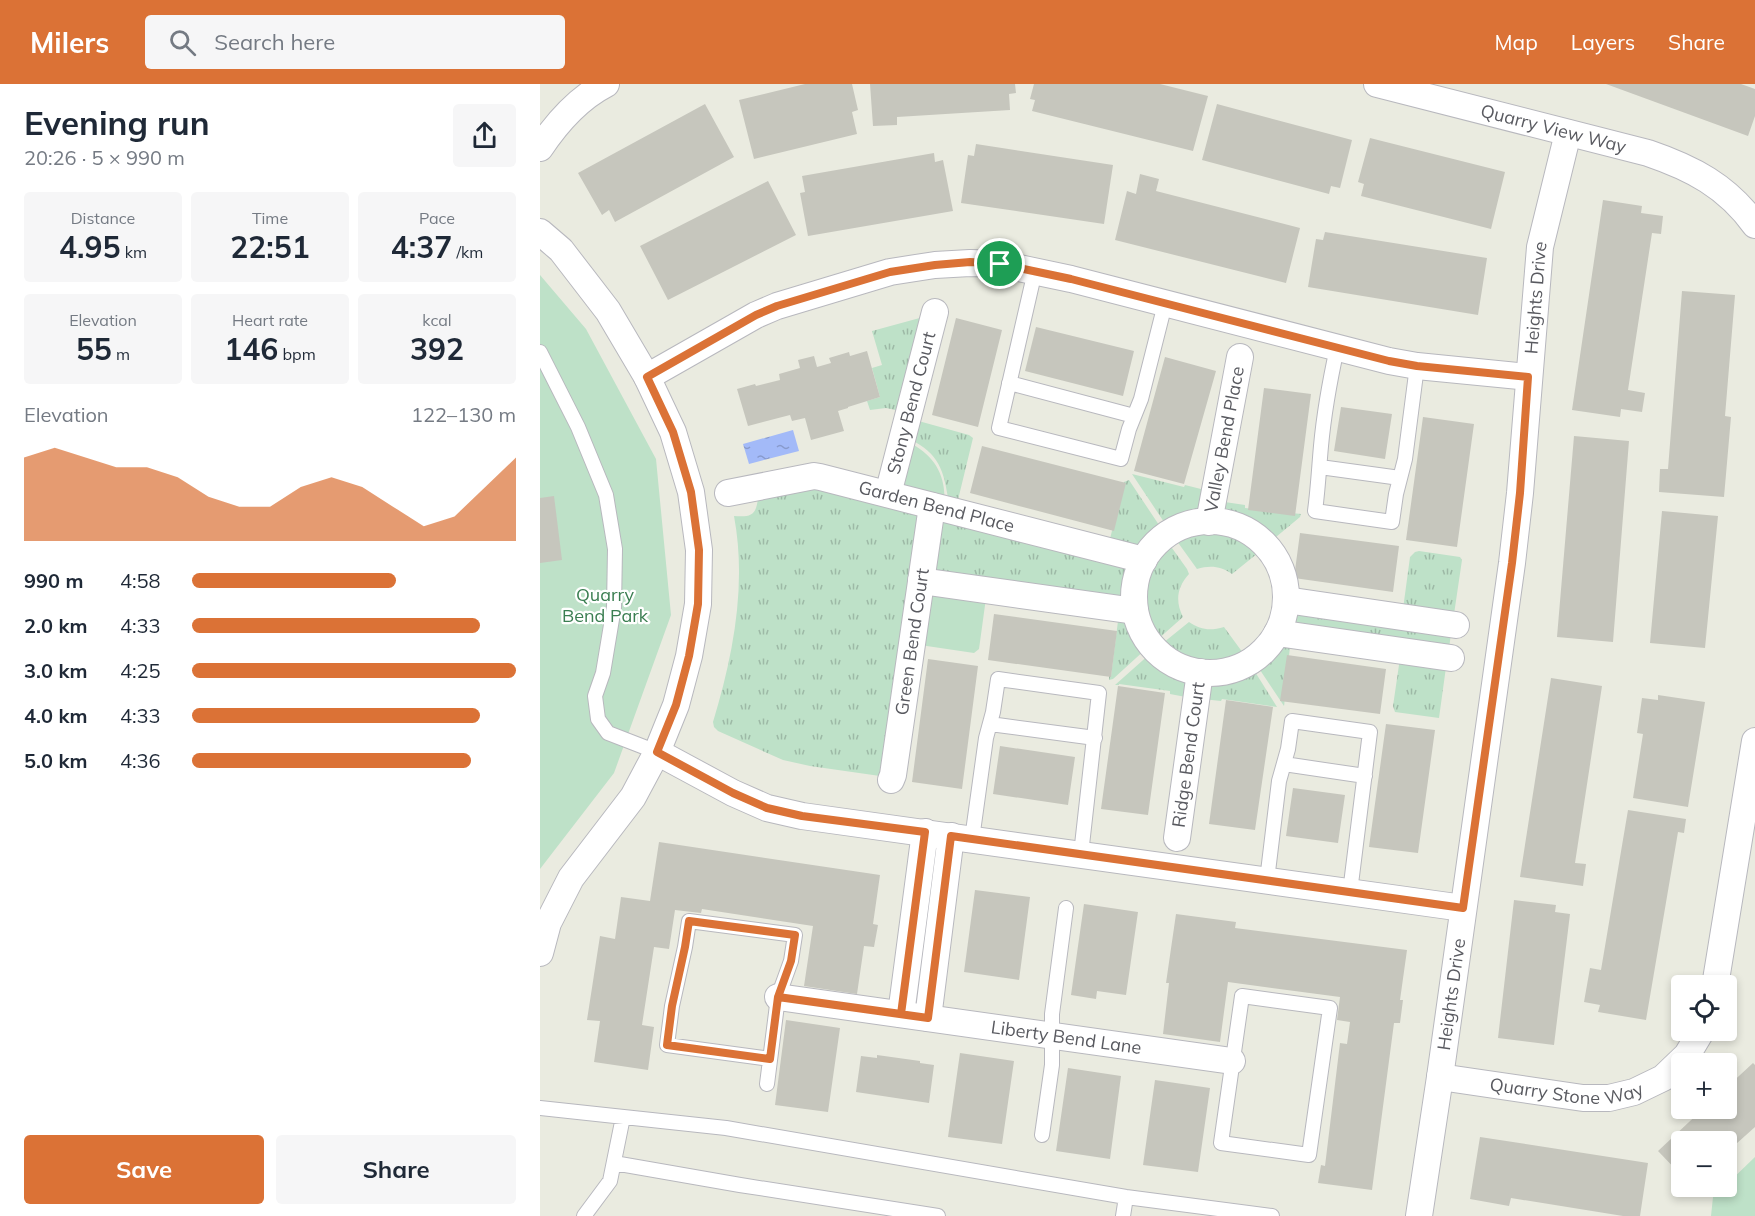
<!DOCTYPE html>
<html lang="en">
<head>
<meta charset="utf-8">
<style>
  :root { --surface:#fff; --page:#f6f6f7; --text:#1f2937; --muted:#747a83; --accent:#db7236 }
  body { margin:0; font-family:Mulish,sans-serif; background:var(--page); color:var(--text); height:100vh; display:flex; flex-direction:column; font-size:22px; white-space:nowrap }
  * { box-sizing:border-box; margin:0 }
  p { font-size:20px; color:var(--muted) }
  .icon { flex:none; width:33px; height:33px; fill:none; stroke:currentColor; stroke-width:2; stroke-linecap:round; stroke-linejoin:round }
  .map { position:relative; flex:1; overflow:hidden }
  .panel { display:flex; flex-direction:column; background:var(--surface); width:540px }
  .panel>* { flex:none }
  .controls { position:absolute; left:1131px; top:891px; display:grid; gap:12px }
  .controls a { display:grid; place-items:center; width:66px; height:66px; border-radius:6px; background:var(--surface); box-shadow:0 3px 9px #0003; font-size:30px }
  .pin { position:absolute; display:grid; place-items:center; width:51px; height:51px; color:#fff; margin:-26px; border:3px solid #fff; border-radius:50%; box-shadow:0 2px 6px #0007 }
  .round { display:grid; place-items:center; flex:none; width:63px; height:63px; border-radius:6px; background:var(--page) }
  .overview { display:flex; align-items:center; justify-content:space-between; height:102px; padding:0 24px }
  h1 { font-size:33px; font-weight:700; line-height:45px }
  .stats { display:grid; grid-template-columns:repeat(3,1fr); gap:9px; height:102px; padding:6px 24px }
  .stats div { display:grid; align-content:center; border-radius:6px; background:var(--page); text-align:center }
  .stats b { font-size:30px; font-weight:700 }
  .stats small { font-size:16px; font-weight:400 }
  .stats p { font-size:16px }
  .chart { height:168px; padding:12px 24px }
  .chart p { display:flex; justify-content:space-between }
  .chart svg { width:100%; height:108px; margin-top:6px; fill:var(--accent); opacity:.7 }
  .primary-button { display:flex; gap:12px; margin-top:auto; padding:12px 24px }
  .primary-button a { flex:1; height:69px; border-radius:6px; background:var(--accent); color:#fff; font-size:24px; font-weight:700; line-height:69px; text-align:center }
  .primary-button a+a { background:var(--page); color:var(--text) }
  ul { padding:0 24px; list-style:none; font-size:20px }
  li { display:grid; grid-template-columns:96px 72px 1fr; align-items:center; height:45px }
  li i { height:15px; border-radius:8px; background:var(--accent) }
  header { display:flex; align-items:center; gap:36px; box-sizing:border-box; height:84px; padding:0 30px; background:var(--accent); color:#fff }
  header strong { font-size:28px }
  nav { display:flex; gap:33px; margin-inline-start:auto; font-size:21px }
  .search { width:420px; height:54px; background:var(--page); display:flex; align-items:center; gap:15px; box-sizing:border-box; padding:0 21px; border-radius:6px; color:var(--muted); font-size:22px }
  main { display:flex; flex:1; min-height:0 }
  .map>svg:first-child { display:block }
</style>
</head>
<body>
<header>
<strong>Milers</strong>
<div class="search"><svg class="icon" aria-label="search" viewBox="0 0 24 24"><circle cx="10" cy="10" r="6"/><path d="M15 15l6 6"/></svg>Search here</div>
<nav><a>Map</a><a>Layers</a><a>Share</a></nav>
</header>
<main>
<section class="panel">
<div class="overview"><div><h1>Evening run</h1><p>20:26 · 5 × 990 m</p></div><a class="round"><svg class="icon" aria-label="share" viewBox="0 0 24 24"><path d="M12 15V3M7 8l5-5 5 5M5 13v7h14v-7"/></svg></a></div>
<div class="stats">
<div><p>Distance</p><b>4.95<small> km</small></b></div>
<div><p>Time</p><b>22:51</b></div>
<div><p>Pace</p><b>4:37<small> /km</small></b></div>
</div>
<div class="stats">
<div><p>Elevation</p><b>55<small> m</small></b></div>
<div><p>Heart rate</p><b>146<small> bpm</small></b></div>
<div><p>kcal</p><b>392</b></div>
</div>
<div class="chart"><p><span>Elevation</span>122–130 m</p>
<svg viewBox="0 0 160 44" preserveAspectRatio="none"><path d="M0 44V10L10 6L20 10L30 14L40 14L50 18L60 26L70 30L80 30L90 22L100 18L110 22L120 30L130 38L140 34L150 22L160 10V44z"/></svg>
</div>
<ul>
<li><b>990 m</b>4:58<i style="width:63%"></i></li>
<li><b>2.0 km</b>4:33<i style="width:89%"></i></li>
<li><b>3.0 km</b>4:25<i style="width:100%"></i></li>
<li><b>4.0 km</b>4:33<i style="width:89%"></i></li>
<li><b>5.0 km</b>4:36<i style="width:86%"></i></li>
</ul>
<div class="primary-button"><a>Save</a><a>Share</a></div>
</section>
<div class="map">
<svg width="1215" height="1132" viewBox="0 0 1215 1132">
  <defs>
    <pattern id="grass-tufts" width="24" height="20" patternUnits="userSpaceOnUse" patternTransform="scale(1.5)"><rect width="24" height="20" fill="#bee1c8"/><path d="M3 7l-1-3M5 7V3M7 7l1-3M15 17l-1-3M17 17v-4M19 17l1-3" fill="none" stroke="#9db9a6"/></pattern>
    <pattern id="water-ripples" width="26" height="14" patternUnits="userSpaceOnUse" patternTransform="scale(1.5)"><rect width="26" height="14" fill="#a3baf8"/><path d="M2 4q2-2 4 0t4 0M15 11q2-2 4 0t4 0" fill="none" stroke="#889acc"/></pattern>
  </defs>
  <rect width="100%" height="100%" fill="#eaebe0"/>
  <path fill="url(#grass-tufts)" d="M387,232l-22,96 -19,-4 -16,2 -3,-9 13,-4 -8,-29 10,-3 -10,-34z
    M375,336l54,15 4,3 -16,66 -9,-6c-5,-33 -12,-47 -43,-61z
    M592,390l52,13 1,-2 24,6 -5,25 -19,4 -17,8z
    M270,395l116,28 -39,270 -77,-11 -27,-6 -65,-29 -4,-4 -1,-5c20,-66 34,-137 21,-206 17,1 22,0 24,-18z
    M589,396l34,51 -13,12 -10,13 -32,-9 16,-65z
    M678,417l27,4v3l56,6 -1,3 -30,25c-17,-15 -33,-22 -55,-26z
    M394,430l203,47 -7,23 -1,24 -200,-29z
    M671,442c20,3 35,9 50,23l-3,4 -26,21c-11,-8 -22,-9 -35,-5l-23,-32 12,-6z
    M627,457l20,28 2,5c-12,13 -14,27 -6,43l-26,23 -3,1c-23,-36 -18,-71 13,-100z
    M879,467l41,6 2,3 -9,61 -50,-12 7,-52 5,-5z
    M749,529l163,14 -4,28 -162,-33z
    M578,537l15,1 8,18 6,8 -34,31 -4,1v-4h2z
    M649,538c12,8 21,9 35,5l19,26 1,6c-33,14 -56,11 -84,-12l3,-4z
    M736,560l14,3 -6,50 1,1 -1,8 -28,-42 8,-6z
    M611,569c13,12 26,19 43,24l-3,21 -21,-4v-3l-51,-7v1h-4z
    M860,574l47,2 -8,58 -44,-6 -2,-6z
    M712,583l25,40 -55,-8 -1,2 -19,-2 2,-20 24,-2z"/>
  <path fill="#bee1c8" d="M0,191l46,54 70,130 15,156 -57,158 -74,96z
    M372,360c24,13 35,34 32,62l-48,-13z
    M383,505l63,9 -7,51 -5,4 -54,-8z
    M1215,1073v59h-44l2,-19 11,-10 2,-1 1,-2z"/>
  <path fill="url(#water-ripples)" d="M253,346l6,21 -50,13 -6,-20z"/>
  <path fill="#c6c6bd" d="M265,0h47l6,26 -6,2 5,22 -103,25 -15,-59z
    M330,0h145l1,9 -7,1 1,16 -113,7v8l-24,1z
    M494,0h126l48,12 -15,55 -161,-40 3,-11 -5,-1z
    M1066,0h135l14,5v27l-7,20z
    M165,20l29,53 -119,65 -6,-12 -7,5 -24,-42z
    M677,20l135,36 -12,48 -9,-2 -2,8 -127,-34z
    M830,54l135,34 -14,57 -130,-33 3,-12 -6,-2z
    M436,60l137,21 -9,59 -143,-21 7,-48 6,1z
    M394,69l1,9 8,-2 10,51 -145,25 -8,-43 5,-1 -3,-16z
    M600,90l19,5 -3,12 144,37 -14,55 -171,-43 12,-49 9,3z
    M228,97l28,54 -128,65 -28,-54z
    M1063,116l39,6 -1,7 22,3 -2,18 -9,-1 -24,157 17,3 -3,19 -21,-3 -1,8 -48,-7z
    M785,148l162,26 -9,57 -170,-28 8,-48 7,1z
    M1142,207l53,4 -10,121 6,1 -7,80 -65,-5 1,-23h8z
    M416,234l46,12 -24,97 -46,-12z
    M496,243l98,24 -11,45 -98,-25z
    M327,267l13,46 -32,10v1l-10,3 6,20 -33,9 -6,-22 -13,3 -2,-6 -42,11 -11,-37 18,-5 1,2 24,-6 -1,-6 21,-6 -2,-8 16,-4 3,11 14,-4 -2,-5 20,-6 1,4z
    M625,273l51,14 -32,113 -50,-13z
    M724,304l47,6 -16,122 -47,-6z
    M801,323l51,7 -7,45 -51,-8z
    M883,333l51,7 -17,123 -51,-7z
    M1034,352l55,5 -16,201 -56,-5z
    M442,362l144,37 -12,48 -144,-38z
    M14,412l8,64 -22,3v-65z
    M1122,427l56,5 -13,132 -55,-5z
    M760,449l99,13 -6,46 -99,-14z
    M454,530l123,17 -6,46 -123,-17z
    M747,571l99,14 -6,45 -100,-13z
    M388,575l50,7 -16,123 -50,-7z
    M1011,594l51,8 -27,177 11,1 -3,22 -63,-9z
    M578,602l47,7 -17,122 -47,-6z
    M1118,611l47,7 -17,105 -55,-9 10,-64 -6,-1 5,-35 16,2z
    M686,616l47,7 -18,123 -46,-6z
    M846,640l49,6 -17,123 -49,-6z
    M460,662l75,11 -7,48 -75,-11z
    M753,704l52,7 -7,48 -52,-7z
    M1088,726l58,9 -2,14 -6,-1 -32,188 -48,-8 2,-7 -16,-3 6,-34 11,2z
    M119,758l221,33 -7,49 5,1 -4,22 -10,-1 -7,48 -53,-8 9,-60 -111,-17 -1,4 -26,-3 -6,39 -15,-2 -12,78 12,2 -6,43 -54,-8 6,-41 -13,-1 13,-84 15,3 6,-42 29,4z
    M435,806l55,7 -11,83 -55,-8z
    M974,816l42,5 -1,7 15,2 -16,131 -56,-7z
    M544,820l54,8 -12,83 -29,-4 -1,8 -25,-4z
    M636,830l60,8 -1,6 172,22 -7,50h3l-3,23h-6l-22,167 -54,-7 3,-18 4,1 15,-123 7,1 3,-22 -13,-2 3,-23 -112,-15 -8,60 -57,-8 6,-51h-3z
    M246,936l54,8 -12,84 -53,-7z
    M420,969l54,8 -12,83 -54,-7z
    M337,971l43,6v2l14,2 -5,38 -73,-11 5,-36 16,2z
    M1213,979l2,2v62l-29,26v-11h-44v34l-24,-25 46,-43h22v-20z
    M528,984l53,8 -11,83 -54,-8z
    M615,996l55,8 -12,84 -55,-7z
    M940,1053l168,26 -8,53h-17l-112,-18 -2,8 -39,-7z"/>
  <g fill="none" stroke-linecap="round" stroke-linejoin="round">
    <defs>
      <path id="lane" d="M495,187l-36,157 122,31 8,-30 12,-30 24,-95
        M797,264c-7,32 -13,65 -16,98 -2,22 -3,43 -6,65l77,11 4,-28 9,-35 12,-93
        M0,268l38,75 28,68 9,54 -1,58 -11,66 -8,23 3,23 10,14 49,19
        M469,299l125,33
        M780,383l80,11
        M450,640l105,14
        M744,680l81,12
        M432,755l14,-101 7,-26 5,-33 101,14 -18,161
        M727,796l12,-99 9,-32 4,-28 78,11 -20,160
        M702,912l88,12 -21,147 -88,-12z
        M227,1000l11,-87 13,-36 4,-26 -106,-14 -4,26 -13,59 -5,39 103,14
        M0,1024l186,20 400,69 146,19
        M502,1051l10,-70v-51l14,-106
        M74,1079l126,22 198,31
        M44,1132l26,-35 13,-64
        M583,1132l3,-19"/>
      <g id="street">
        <path id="s1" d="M837,0l271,69c44,15 79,33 107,72"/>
        <path d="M0,64c16,-24 39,-50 66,-64"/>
        <path d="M0,148l21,18 47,61 39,66 26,55 18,60 8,58 -1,54 -9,52 -13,49 -19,47 -24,45 -62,81 -23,45 -8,30"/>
        <path d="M107,293l109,-62 21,-9 113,-34 45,-7 35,-2 30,1 71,15 318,82 28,5 111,11"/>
        <path id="s2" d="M188,409l86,-17 6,1 324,83"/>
        <path id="s3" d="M348,410l47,-182"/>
        <circle cx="670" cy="513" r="76"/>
        <path id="s4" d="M669,438l31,-165"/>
        <path d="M381,497l214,30"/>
        <path d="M746,516l170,25"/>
        <path d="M737,549l174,25"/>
        <path d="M117,668l76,41 34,15 35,8 661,92"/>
        <path id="s5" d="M351,696l2,-5 39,-269"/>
        <path id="s6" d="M637,754l23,-166"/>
        <path d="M1175,902l40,-245"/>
        <path id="s7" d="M238,913l454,64"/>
        <path d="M361,930l24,-182"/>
        <path d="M388,934l23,-182"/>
        <path id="s8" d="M900,993l143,21h26l25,-6 29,-14 24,-23 15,-25"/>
        <path id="s9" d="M879,1132l21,-139 72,-514 8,-70 20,-246 28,-114"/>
      </g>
    </defs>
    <use href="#lane" stroke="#b8b8be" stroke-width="16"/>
    <use href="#street" stroke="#b8b8be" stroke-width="28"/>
    <use href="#lane" stroke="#fff" stroke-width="14"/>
    <use href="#street" stroke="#fff" stroke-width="26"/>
  </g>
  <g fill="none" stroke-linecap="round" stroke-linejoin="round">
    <defs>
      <path id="route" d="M460,180l-30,-2 -35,3 -45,7 -113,34 -21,9 -109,62 26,55 18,60 8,58 -1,54 -9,52 -13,49 -19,47 76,41 34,15 35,8 123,16 -24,182 -123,-17 13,-36 4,-26 -106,-14 -4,26 -13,59 -5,39 103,14 8,-62c50,7 100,14 150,21l23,-182 512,72 49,-345 8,-70 8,-116 -111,-11 -28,-5 -318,-82 -71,-15"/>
    </defs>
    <use href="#route" stroke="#fff" stroke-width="12"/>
    <use href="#route" stroke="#db7236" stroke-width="8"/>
  </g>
  <g text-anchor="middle" stroke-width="4.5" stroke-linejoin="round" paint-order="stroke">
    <g font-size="18" fill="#595a60" stroke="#fff">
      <text dy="6" stroke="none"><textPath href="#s1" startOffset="182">Quarry View Way</textPath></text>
      <text dy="6" stroke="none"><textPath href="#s9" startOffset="926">Heights Drive</textPath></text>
      <text dy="6" stroke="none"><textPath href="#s3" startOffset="94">Stony Bend Court</textPath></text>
      <text dy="6" stroke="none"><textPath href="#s4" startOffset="84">Valley Bend Place</textPath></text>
      <text dy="6" stroke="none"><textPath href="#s2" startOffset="214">Garden Bend Place</textPath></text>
      <text dy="6" stroke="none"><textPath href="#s5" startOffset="140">Green Bend Court</textPath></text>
      <text dy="6" stroke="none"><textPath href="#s6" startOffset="84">Ridge Bend Court</textPath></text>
      <text dy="6" stroke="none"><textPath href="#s9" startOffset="224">Heights Drive</textPath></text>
      <text dy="6" stroke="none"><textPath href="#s7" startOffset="291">Liberty Bend Lane</textPath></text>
      <text dy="6" stroke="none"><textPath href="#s8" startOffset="128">Quarry Stone Way</textPath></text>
    </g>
    <g font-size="18" fill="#3a7e51" stroke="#fff">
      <text x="65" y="517">Quarry<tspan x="65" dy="21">Bend Park</tspan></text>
    </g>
  </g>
</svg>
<div class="controls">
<a><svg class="icon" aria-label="locate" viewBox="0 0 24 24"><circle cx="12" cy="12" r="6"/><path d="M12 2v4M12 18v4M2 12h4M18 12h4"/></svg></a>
<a>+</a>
<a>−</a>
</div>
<div class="pin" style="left:460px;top:180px;background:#1e9e55"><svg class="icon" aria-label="arrive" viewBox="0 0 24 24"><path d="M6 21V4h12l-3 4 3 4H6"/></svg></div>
</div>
</main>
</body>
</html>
